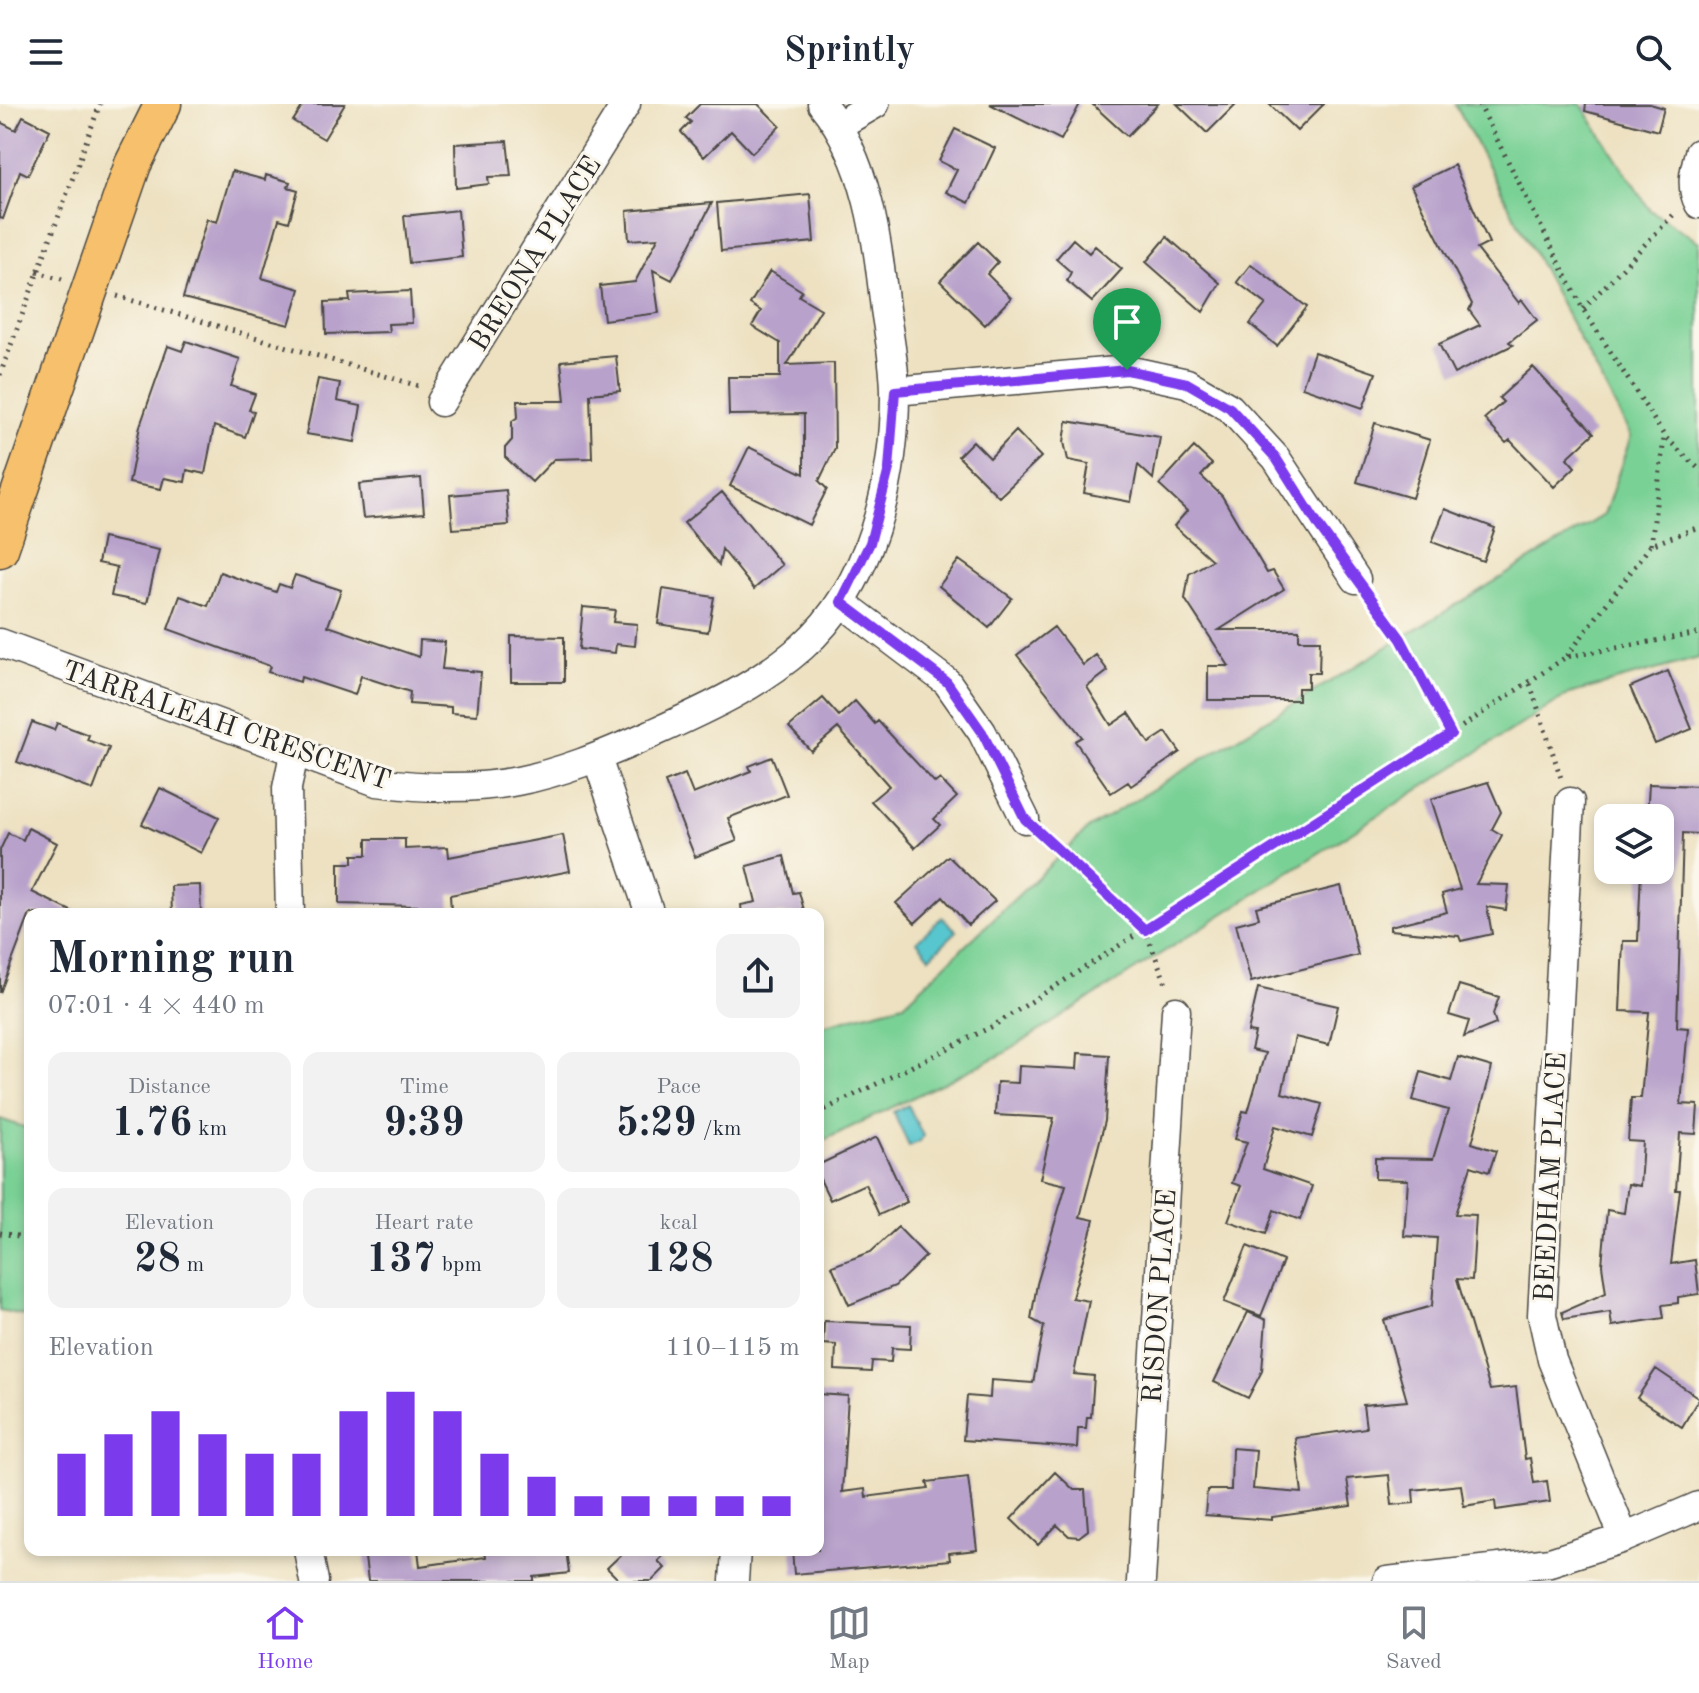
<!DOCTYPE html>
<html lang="en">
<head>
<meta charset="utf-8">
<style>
  :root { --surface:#fff; --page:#f2f2f3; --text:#1f2937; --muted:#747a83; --line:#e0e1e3; --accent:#7c3aed }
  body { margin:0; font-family:"Old Standard TT",serif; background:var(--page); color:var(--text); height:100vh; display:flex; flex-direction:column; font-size:30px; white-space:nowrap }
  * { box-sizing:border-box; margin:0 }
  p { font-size:26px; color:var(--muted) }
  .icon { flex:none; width:44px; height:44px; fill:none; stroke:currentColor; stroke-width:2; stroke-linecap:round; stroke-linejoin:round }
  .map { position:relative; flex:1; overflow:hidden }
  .sheet { position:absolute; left:24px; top:804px; width:800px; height:648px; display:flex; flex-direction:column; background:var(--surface); border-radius:16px; box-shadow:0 4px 12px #0003 }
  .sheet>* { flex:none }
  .buttons { position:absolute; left:1594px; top:700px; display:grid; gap:16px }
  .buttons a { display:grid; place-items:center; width:80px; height:80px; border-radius:16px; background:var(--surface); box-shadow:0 4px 12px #0003; font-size:40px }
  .pin { position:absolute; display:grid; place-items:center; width:68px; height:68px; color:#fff; margin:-82px -34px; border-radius:50% 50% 50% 0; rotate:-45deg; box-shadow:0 0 8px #0007 }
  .pin .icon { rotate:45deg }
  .round { display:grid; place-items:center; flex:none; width:84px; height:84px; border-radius:16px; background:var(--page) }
  .summary { display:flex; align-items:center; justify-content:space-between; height:136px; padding:0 24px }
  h1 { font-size:44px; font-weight:800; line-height:60px }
  .figures { display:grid; grid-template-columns:repeat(3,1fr); gap:12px; height:136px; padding:8px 24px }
  .figures div { display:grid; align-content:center; border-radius:16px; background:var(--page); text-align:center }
  .figures b { font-size:40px; font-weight:800 }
  .figures small { font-size:22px; font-weight:400 }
  .figures p { font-size:22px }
  .chart { height:224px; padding:16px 24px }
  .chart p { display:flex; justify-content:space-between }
  .chart svg { width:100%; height:144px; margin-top:8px; stroke:var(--accent); stroke-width:6 }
  header { display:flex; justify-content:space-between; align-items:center; height:104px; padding:0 24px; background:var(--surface); font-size:36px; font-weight:800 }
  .tabs { display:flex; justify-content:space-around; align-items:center; height:112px; border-top:2px solid var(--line); background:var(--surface); font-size:22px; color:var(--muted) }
  .tabs a { display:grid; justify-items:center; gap:4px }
  .tabs .on { color:var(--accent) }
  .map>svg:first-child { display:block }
</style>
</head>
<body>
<header><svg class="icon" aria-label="menu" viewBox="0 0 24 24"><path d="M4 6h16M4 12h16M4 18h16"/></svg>Sprintly<svg class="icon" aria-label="search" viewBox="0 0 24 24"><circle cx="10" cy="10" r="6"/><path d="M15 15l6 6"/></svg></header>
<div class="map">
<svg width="1699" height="1477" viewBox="0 0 1699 1477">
  <rect width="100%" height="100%" fill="#fbf7ec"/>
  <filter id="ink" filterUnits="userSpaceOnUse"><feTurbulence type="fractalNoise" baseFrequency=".0125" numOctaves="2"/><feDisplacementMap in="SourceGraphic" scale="16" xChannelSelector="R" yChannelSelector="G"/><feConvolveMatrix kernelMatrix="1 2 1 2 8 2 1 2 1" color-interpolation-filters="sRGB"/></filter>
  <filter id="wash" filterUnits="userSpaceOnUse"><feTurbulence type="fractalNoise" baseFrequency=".006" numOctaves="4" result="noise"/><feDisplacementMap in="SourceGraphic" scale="32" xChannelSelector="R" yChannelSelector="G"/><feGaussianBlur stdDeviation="1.8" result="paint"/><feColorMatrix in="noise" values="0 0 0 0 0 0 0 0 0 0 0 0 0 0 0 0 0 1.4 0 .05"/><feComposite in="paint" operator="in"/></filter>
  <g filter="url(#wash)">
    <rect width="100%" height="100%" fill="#ede1c1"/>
    <path fill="#7ad196" stroke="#527e60" stroke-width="2" d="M1455,0h126l69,106 49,32v416l-130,36 -566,360 -185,89v-117l86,-22 185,-176 515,-313 27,-79z
      M0,1015l30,10v188l-30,-7z"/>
    <path fill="#59c6ce" stroke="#42787c" stroke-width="2" d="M942,813l15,14 -27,26 -13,-16z
      M908,1001l15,31 -4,6 -10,4 -16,-34z"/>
    <g id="blocks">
      <path fill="#b8a1cb" d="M304,0h41l-21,35 -31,-18z
        M700,0h58l22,22 -28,27 -21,-22 -27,26 -23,-25 10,-10 -5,-4z
        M990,0h90l-19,36z
        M1092,0h66l-31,32z
        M1177,0h59l-29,29z
        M1269,0h55l-27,27z
        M1586,0h64l14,4 -6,23 -73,-20z
        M23,12l27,14 -22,45 -8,-4 -17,48 -3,-1v-96l16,8z
        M955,25l40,19 -26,55 -23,-11 11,-22 -18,-9z
        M507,37l4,35 -23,1 1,7 -33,4 -1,-44z
        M1454,61l35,78 -12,6 42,54 3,-3 15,20 -28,22 4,3 -59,29 -15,-30 41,-19 -11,-15 3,-6 -61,-118z
        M232,67l33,9 1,-5 24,7 -2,5 10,3 -9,32 -10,-3 -17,59 38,11 -11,36 -106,-27 24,-79 10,3z
        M810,90l4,48 -93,9 -4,-48z
        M712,99l-40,77 -19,-10 6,43 -55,7 -4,-34 35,-4 23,-44 -29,2 -2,-29z
        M458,106l4,47 -53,6 -5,-47z
        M1167,133l53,46 -17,29 -57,-50z
        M1073,135l16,14 6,-7 27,23 -30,33 -25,-21 4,-9 -15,-13z
        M978,138l20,20 -11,12 24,24 -26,27 -45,-44z
        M1251,160l56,43 -30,39 -27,-22 16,-20 -29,-22z
        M770,167l32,20 -3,5 22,13 -34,56 47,-2 1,85 -16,33 8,8 -18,36 -79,-39 19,-39 55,27v-60l-75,1 -1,-38h52v-34l-28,-17 9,-15 -11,-7z
        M410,187l2,32 -24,1 1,8 -63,2 -1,-32 25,-1 -1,-7z
        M186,237l54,18 -9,27 24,8 -6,16 5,1 -9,26 -31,-11 -9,48 -18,-4 -2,12 -21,-4 -3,11 -32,-6 11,-57 28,-80 14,5z
        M1314,248l62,21 -13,35 -61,-21z
        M616,252l4,35 -30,3 2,64 -38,1 -22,23 -27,-25v-9l7,-8v-19l6,-4 -1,-16h48l-4,-40z
        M1533,263l61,66 -27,25 8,9 -21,20 -44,-47 -4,3 -22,-24 19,-17 -4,-4z
        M318,275l22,4 -3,18 24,5 -6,36 -49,-8z
        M1067,317l93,16 -7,42 -15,-14 -7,37 -47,-9 5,-29 -21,-4 -4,-18z
        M1375,319l55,17 -18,58 -55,-16z
        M1016,327l25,26 -42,40 -41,-41 15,-15 17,17z
        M1194,343l18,17 -11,12 21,20 45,77 6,-2 11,18 -65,41h80v10h21l-1,33h-11v15h-10v12h-90v-34h21l-44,-67 4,-25 23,-14 -38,-34 13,-15 -28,-26z
        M421,374l3,35 -61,5 -4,-34z
        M506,386l3,35 -56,4 -3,-34z
        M722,388l60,73 -28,24 -32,-40 -3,16 -35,-42z
        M1445,405l50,19 -12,33 -51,-19z
        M103,434l56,12 -12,53 -36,-7 6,-29 -19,-4z
        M959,456l53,38 -23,30 -50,-42z
        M220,468l56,20 3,-8 11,4 5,-13 46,15 -13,36 91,31 1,-17 25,2 -3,27 39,3 -4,43 -26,-2v-6l-42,-3 1,-12 -49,-16 -6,19 -54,-18 -1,5 -32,-10 2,-6 -102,-37 12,-33 28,10z
        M663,485l51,8 -6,35 -50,-8z
        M583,503l32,3 -2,12 24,2 -2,22 -19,-2 -1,9 -36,-4z
        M1054,523l29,38 13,-10 12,16 -21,16 24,38 18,-12 20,30 17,-11 14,20 -49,34 -3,-4 -17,11 -36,-52 7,-4 -65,-82z
        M511,532l53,1v45h-53z
        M1668,567l24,58 -37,15 -25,-57z
        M823,594l16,18 16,-15 20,23 3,-3 57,62 5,-4 17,18 -23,22 6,6 -25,23 -44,-47 18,-15 -51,-58 -27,23 -22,-24z
        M32,618l22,8 3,-7 32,12 -2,5 22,8 -16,42 -76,-28z
        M772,653l15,38 -59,23 9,23 -42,16 -30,-75 20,-8 8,20 58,-23 -2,-5z
        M1488,678l13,30 -9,17 10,6 -26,49 33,1 -3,25 -19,-3 5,27 -31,7 -2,-5 -69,-6v-4l57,-14 -5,-18 18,-5 -29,-90z
        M1649,680l50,2v48l-16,-1 -6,194 11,1 -7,76 17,1 -2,29 -16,-1 -4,57h4l-9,74 24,-4 4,34 -21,3v6l-16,2 2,13 -52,8 -2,-14 -46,7 -2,-7 44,-19 -4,-28 5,-55 17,3 4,-29 12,2 3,-44 -15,-1 3,-43h10l8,-86 -29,-1 3,-70h15l3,-71h19v-52l-13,-2z
        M160,684l59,29 -18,36 -59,-29z
        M28,724l29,15 -25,49 45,22h-47l-30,79v-143l8,-17 15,7z
        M563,731l7,36 -120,24 1,16 -31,2 -2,-7 -79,-2v-41h14v-8h14v-16h38v10l43,-2 1,10z
        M784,752l9,37 6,-1 6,22h-63l-1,-9 15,-3 -9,-36z
        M948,752l47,45 -27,24 -25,-28 -28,26 -19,-20z
        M200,781l1,29h-29l-1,-28z
        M1341,782l17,69 -107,27 -15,-58 23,-6 -3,-11z
        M1459,881l40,12 -6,17 3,10 -32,13 5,-16 -20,-6z
        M1258,884l80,18 -9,39 -34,-8 -13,56 40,11 -10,33 -37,-11 -12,43 49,17 -12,34 -26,-10 -8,24 -38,-13 13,-35 -9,-3 15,-41 -12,-3 8,-28 5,1 17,-59 -14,-3 4,-17 -7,-1z
        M1078,949l31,2 -4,66 -25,96 14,3 -22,78 17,3 -15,73 20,2 -3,41h-4l-1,11h-8l-1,20 -114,-8 4,-44 23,2 1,-18 42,3 11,-57 -13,-7 6,-35 29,-99 -26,-6 14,-61 -59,-3 2,-33 21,1 1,-17 58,3z
        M1458,953l34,10 -20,76 24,8 -7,21 -18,-6 -16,48 21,1 -4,65 -15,-1 33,111 26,-3 9,72 5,-1 4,25 13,-2 3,21 -54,8 -1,-9 -31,5 -3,-21 -48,5 1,13 -22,2 -3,-30 -42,4 4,27 -79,11v3l-67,-5 2,-25h24l1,-42 24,2 -3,39 49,4 -7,-55 71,-10 -3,-23 44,-4 -23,-81 48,-14 5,-68 -33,-2 4,-56 -33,-1v-21l58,1 15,-49 -35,-10 8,-28 30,9z
        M877,1033l30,65 -28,13 -14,-31 -35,16 -12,-25v-10z
        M898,1123l28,29 -31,30 -46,19 -17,-39 39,-14z
        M1247,1142l36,15 -22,55 -37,-14z
        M1248,1208l18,8 -4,51 -14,27 -34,-16z
        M824,1217l87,4 -1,24 -18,-1 -1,14 -19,-1 -1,11 -36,-2 1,-25 -13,-1z
        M1656,1265l43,29 -17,29 -45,-29z
        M818,1290l30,2 -6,96 23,-3 1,8 63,-8 -2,-7 41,-5 9,73 -28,3 1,7 -156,14 -2,-24h26z
        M1055,1368l19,18h11l3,40 -9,7 -10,-1 -12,-11 -19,20 -27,-26z
        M364,1446h54l2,16 66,-9 -1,-7h81l3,23 -35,4v4h-166z
        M626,1446h43l-11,11 7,7 -13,13h-32l-13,-13z"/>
    </g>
  </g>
  <g filter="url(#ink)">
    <use href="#blocks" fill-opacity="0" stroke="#484642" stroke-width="2"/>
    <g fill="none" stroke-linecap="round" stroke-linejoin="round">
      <defs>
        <path id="minor" d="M839,21l36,-21
          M1699,49c-5,18 -9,34 0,51
          M895,287l232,-21 60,13 43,25 46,50 80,121
          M441,298l185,-298
          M841,498l106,80 35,50 43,87
          M0,539l377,139c113,15 172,-2 274,-48 53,-24 107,-48 151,-87 69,-61 93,-166 93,-254 0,-28 -6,-57 -10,-84 -8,-71 -17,-148 -63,-205
          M597,654l53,156
          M1570,698l-28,513 10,45 72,178
          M290,810l-3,-126 7,-34
          M308,1446l6,31
          M734,1477l2,-31
          M1141,1477l35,-570
          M1387,1477l163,-19 74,-24 75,-32"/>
        <path id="major" d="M0,445l133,-385 30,-60"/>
      </defs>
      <use href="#minor" stroke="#484642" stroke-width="31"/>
      <use href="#major" stroke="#484642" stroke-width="39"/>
      <path stroke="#484642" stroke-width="5" stroke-dasharray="2 6" stroke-linecap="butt" d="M1479,0l104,205 82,128 34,32
        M37,168l25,7
        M117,192l305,91
        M1583,205l93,-97
        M0,271l100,-271
        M1651,441l13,-107
        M1371,496l30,39 50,95
        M1567,552l84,-111 48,-18
        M1530,580l31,94
        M1044,732l101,94 22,56
        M818,1009l175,-87 458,-292 115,-77 133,-24
        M0,1129l30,5"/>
      <use href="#minor" stroke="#fff" stroke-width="28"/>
      <use href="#major" stroke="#f7c06c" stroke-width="36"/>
    </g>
  </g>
  <g fill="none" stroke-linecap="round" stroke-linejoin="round" filter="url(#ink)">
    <defs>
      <path id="route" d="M1127,266l60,13 43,25 46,50 44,70 81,111 50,95 -306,196 -120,-111 -43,-87 -35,-50 -106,-80 29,-59 19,-74 6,-78z"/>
    </defs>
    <use href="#route" stroke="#fff" stroke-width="16"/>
    <use href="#route" stroke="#7c3aed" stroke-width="10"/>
  </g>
  <g text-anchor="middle" stroke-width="6" stroke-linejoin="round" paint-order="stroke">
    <g font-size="28" fill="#2b2b2b" stroke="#fbf7ec">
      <text transform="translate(534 149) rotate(-58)" y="10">BREONA PLACE</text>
      <text transform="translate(227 620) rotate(19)" y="10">TARRALEAH CRESCENT</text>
      <text transform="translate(1549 1073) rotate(-87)" y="10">BEEDHAM PLACE</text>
      <text transform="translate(1158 1192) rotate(-86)" y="10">RISDON PLACE</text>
    </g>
  </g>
</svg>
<div class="buttons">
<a><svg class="icon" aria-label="layers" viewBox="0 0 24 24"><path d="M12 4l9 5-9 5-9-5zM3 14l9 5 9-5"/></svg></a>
</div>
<div class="pin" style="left:1127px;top:266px;background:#1e9e55"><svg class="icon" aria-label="arrive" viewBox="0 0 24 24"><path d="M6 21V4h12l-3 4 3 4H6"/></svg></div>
<section class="sheet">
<div class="summary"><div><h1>Morning run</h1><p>07:01 · 4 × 440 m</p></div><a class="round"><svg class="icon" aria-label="share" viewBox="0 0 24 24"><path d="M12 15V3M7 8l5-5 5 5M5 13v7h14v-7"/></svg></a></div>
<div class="figures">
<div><p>Distance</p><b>1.76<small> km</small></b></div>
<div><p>Time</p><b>9:39</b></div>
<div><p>Pace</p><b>5:29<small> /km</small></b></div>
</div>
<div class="figures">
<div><p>Elevation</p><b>28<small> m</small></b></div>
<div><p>Heart rate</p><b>137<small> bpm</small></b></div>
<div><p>kcal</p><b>128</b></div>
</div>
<div class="chart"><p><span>Elevation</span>110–115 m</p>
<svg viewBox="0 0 160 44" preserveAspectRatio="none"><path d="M5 44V25M15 44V19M25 44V12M35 44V19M45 44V25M55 44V25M65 44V12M75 44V6M85 44V12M95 44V25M105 44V32M115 44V38M125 44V38M135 44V38M145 44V38M155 44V38"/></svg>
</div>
</section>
</div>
<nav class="tabs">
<a class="on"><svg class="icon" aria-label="home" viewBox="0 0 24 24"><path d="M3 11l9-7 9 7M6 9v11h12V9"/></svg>Home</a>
<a><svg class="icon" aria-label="map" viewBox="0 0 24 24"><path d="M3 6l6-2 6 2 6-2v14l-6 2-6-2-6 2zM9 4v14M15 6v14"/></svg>Map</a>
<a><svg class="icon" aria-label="saved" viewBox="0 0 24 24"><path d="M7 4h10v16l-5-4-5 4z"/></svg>Saved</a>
</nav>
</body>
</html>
